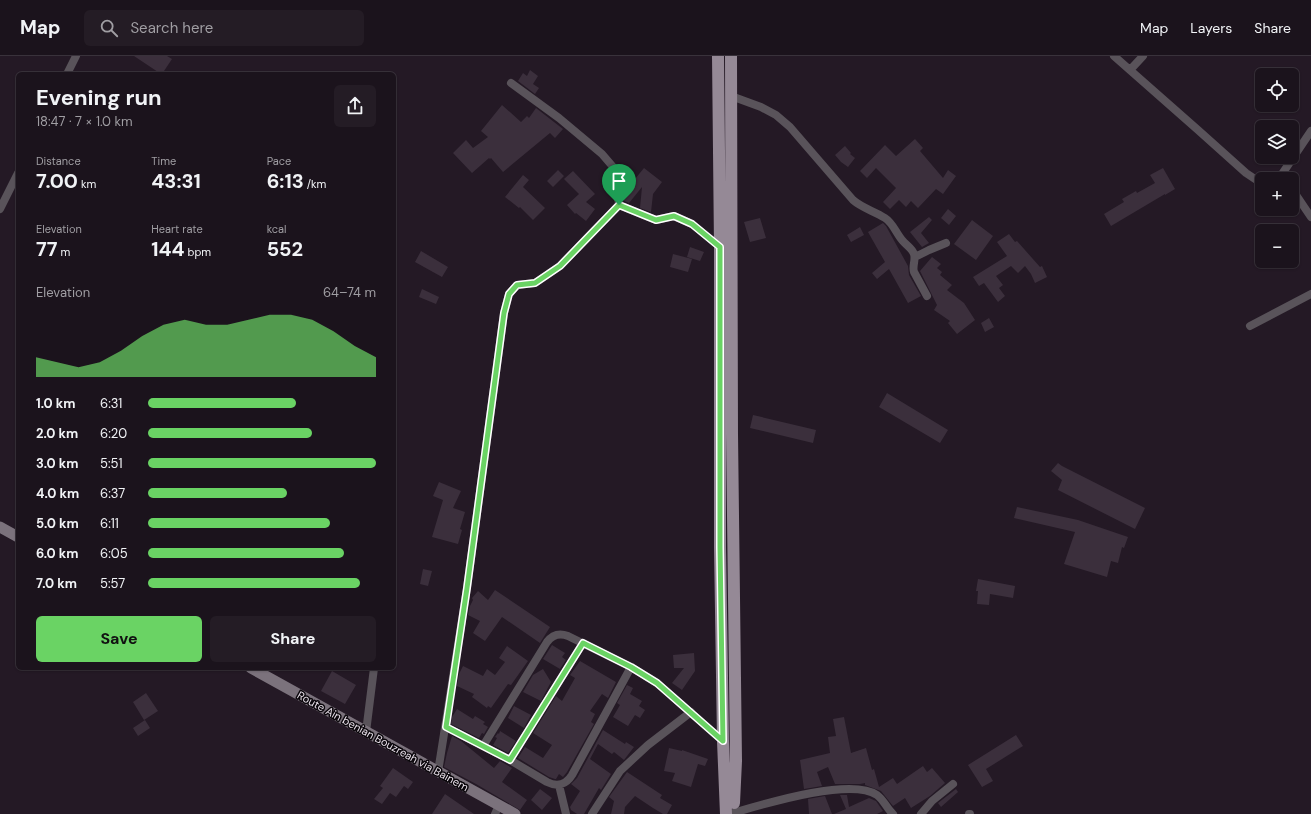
<!DOCTYPE html>
<html lang="en">
<head>
<meta charset="utf-8">
<style>
  :root { --surface:#1b131c; --page:#241c25; --text:#f1f3f6; --muted:#a09ea3; --line:#39323b; --accent:#6ad364 }
  body { margin:0; font-family:"DM Sans",sans-serif; background:var(--page); color:var(--text); height:100vh; display:flex; flex-direction:column; font-size:15px; white-space:nowrap }
  * { box-sizing:border-box; margin:0 }
  p { font-size:13px; color:var(--muted) }
  .icon { flex:none; width:22px; height:22px; fill:none; stroke:currentColor; stroke-width:2; stroke-linecap:round; stroke-linejoin:round }
  .map { position:relative; flex:1; overflow:hidden }
  .sheet { position:absolute; left:16px; top:16px; width:380px; height:598px; display:flex; flex-direction:column; background:var(--surface); border-radius:6px; box-shadow:0 1px 3px #0004,0 0 0 1px var(--line) }
  .sheet>* { flex:none }
  .controls { position:absolute; left:1255px; top:12px; display:grid; gap:8px }
  .controls a { display:grid; place-items:center; width:44px; height:44px; border-radius:6px; background:var(--surface); box-shadow:0 1px 3px #0004,0 0 0 1px var(--line); font-size:20px }
  .pin { position:absolute; display:grid; place-items:center; width:34px; height:34px; color:#fff; margin:-41px -17px; border-radius:50% 50% 50% 0; rotate:-45deg; box-shadow:0 0 4px #0007 }
  .pin .icon { rotate:45deg }
  .round { display:grid; place-items:center; flex:none; width:42px; height:42px; border-radius:6px; background:var(--page) }
  .head { display:flex; align-items:center; justify-content:space-between; height:68px; padding:0 20px }
  h1 { font-size:22px; font-weight:700; line-height:30px }
  .metrics { display:grid; grid-template-columns:repeat(3,1fr); gap:6px; height:68px; padding:4px 20px }
  .metrics div { display:grid; align-content:center }
  .metrics b { font-size:20px; font-weight:700 }
  .metrics small { font-size:11px; font-weight:400 }
  .metrics p { font-size:11px }
  .chart { height:112px; padding:8px 20px }
  .chart p { display:flex; justify-content:space-between }
  .chart svg { width:100%; height:72px; margin-top:4px; fill:var(--accent); opacity:.7 }
  .primary-button { display:flex; gap:8px; margin-top:auto; padding:8px 20px }
  .primary-button a { flex:1; height:46px; border-radius:6px; background:var(--accent); color:#111; font-size:16px; font-weight:700; line-height:46px; text-align:center }
  .primary-button a+a { background:var(--page); color:var(--text) }
  ul { padding:0 20px; list-style:none; font-size:13px }
  li { display:grid; grid-template-columns:64px 48px 1fr; align-items:center; height:30px }
  li i { height:10px; border-radius:5px; background:var(--accent) }
  header { display:flex; align-items:center; gap:24px; box-sizing:border-box; height:56px; padding:0 20px; background:var(--surface); border-bottom:1px solid var(--line) }
  header strong { font-size:19px }
  nav { display:flex; gap:22px; margin-inline-start:auto; font-size:14px }
  .search { width:280px; height:36px; background:var(--page); display:flex; align-items:center; gap:10px; box-sizing:border-box; padding:0 14px; border-radius:6px; color:var(--muted); font-size:15px }
  .map>svg:first-child { display:block }
</style>
</head>
<body>
<header>
<strong>Map</strong>
<div class="search"><svg class="icon" aria-label="search" viewBox="0 0 24 24"><circle cx="10" cy="10" r="6"/><path d="M15 15l6 6"/></svg>Search here</div>
<nav><a>Map</a><a>Layers</a><a>Share</a></nav>
</header>
<div class="map">
<svg width="1311" height="758" viewBox="0 0 1311 758">
  <rect width="100%" height="100%" fill="#241925"/>
  <path fill="#3b2f3c" d="M134,0h33l5,3 -10,15h-1z
    M530,14l8,6 -5,8 6,4 -4,6 -17,-13 5,-8 4,3z
    M502,49l19,17 6,-6 2,2 7,-10 27,21 -8,9 -5,-5 -47,39 -12,-14 -1,1 -1,-1 -17,15 -19,-20 13,-13 7,8 15,-11 -7,-6z
    M915,83l8,9 -3,3 23,27 5,-8 8,6 -13,18 -7,-5 -18,19 -7,-7 -5,6 -7,-7 -9,9 -7,-7 13,-14 -20,-20 -9,10 -7,-7 25,-26 11,11z
    M845,90l6,7 -1,1 5,4 -7,9 -7,-5 -6,-7z
    M644,112l18,14 -9,12 -2,18 -11,-4 2,-21 -13,16 -5,-2 -2,-17 7,-9 6,4z
    M1163,112l12,21 -10,6v-1l-54,32 -7,-12 20,-12 -2,-3 14,-8 1,2 18,-10 -5,-8z
    M558,114l6,6 -11,11 -6,-6z
    M573,115l22,23 -9,8 9,7 -9,12 -10,-8 -1,1 -8,-9 12,-11 -15,-15z
    M523,119l6,5 -6,7 22,21 -12,12 -13,-13 -1,1 -14,-11z
    M948,153l8,7 -7,9 -8,-7z
    M929,161l3,3 -11,13 8,10 -7,4 -12,-15z
    M760,162l6,20 -16,4 -6,-20z
    M972,164l21,16 -17,24 -22,-16z
    M883,167l3,3 22,40 1,9 12,21 -13,7 -19,-34 -12,10 -5,-6 13,-11 -17,-30z
    M860,171l4,8 -13,7 -4,-7z
    M1009,178l6,8 2,-1 23,26 2,-1 5,11 -12,6 -4,-9 -6,-8 -7,7 -7,-7 -15,10 7,9 -4,3 6,8 -7,6 -14,-19 -5,3 -6,-9 34,-21 -10,-14z
    M690,191l14,5 -4,9 -13,-4z
    M421,195l27,16 -6,10 -27,-15z
    M673,198l19,5 -4,13 -18,-5z
    M932,201l9,7 -4,4 5,4 -2,3 12,10 -5,5 17,13 11,17 -18,14 -9,-11 2,-2 -16,-11 3,-5 -17,-34z
    M422,233l17,8 -3,7 -17,-7z
    M989,262l5,9 -9,5 -4,-9z
    M887,337l61,37 -8,13 -61,-36z
    M753,359l63,15 -3,13 -63,-15z
    M1058,407l4,3 83,42 -10,21 -77,-39 4,-10 -11,-9z
    M439,426l22,9 -8,17 12,4 -5,17 2,1 -4,14 -26,-7 11,-37 -10,-4z
    M1017,451l61,13 50,17 -4,11 -2,-1 -4,16 -7,-2 -4,16 -43,-13 11,-32 -61,-14z
    M423,513l9,2 -4,15 -8,-2z
    M978,523l37,7 -2,12 -23,-4 -1,11 -12,-1 1,-13h-2z
    M495,534l55,37 -10,16 -38,-26 -17,24 -12,-8 7,-12 -12,-6 2,-9 3,-6 -1,-2 6,-7 10,9z
    M552,589l13,8 -3,4 4,3 -6,9 -17,-10z
    M507,590l21,15 -17,24 -3,-1 -17,24 -3,-2 -1,2 -15,-11 2,-3 -17,-8 2,-12 4,-8 20,10 4,-7 8,6 10,-13 -6,-4z
    M694,597l1,18 -13,19 -10,-7 12,-15h-10l-1,-13z
    M580,605l36,21 -8,16 -6,-4 -12,17 5,3 -4,8 3,2 -27,48 -4,5 -4,-3 -3,5h-1l-6,-2 -31,-19 7,-11 18,11 9,-13 -19,-12 23,-37 6,5 13,-23 -5,-3z
    M543,613l8,13 -10,19 -18,-9 10,-17z
    M332,615l24,14 -11,19 -24,-13z
    M627,629l6,3 -3,6 12,7 -3,5 6,4 -5,8 -5,-3 -7,11 -15,-9 7,-12 -3,-2z
    M146,637l12,18 -14,9 -11,-18z
    M514,650l17,9 -7,13 -16,-10z
    M457,653l16,10 2,-3 10,6 -2,2 5,3 -4,7 -2,-1 -3,5 -28,-14 1,-7z
    M844,661l7,36 15,-5 6,22 2,-1 5,18 14,-9 4,6 26,-18 4,6 5,-4 13,15 -15,13 -19,12 -6,-10 -12,8 -12,-15 -16,-6v-2l-5,1h-25l-7,-17 -11,5 5,14 -18,3 -4,-29 30,-7 -2,-16 8,-1 -3,-17z
    M145,664l5,8 -12,8 -5,-8z
    M603,674l22,14 1,-2 8,5 -10,13 -10,-8 -2,2 -14,-10 -8,15 21,15 -10,16 -2,-2 -15,26h-7l-6,-4 -1,-3 10,-16 -9,-7 6,-6z
    M500,675l16,10 -8,12 -15,-8 4,-7 -2,-1 3,-4 1,1z
    M1016,679l7,11 -37,23 7,12 -11,6 -14,-22z
    M452,680l9,5 33,27 6,-7 12,7 -10,14 25,18 -7,10 -44,-26 -32,-17 3,-14z
    M669,692l13,3v-1l26,9 -3,7 -7,-2 -7,23 -19,-6 3,-8 -11,-2z
    M393,712l20,14 -5,7 -4,-3 -8,11 -6,-4 -8,11 -8,-5 9,-11 -3,-2z
    M627,716l35,23 -2,3 12,7 -5,9h-4l-10,-6 -18,-12 -10,11 -1,7h-13l3,-13 -5,-4z
    M540,733l12,9 -10,12 -11,-10z
    M956,733l2,3 -17,15 -3,-4z
    M445,738l29,20h-42z
    M840,739h7l2,12 20,-9 7,3 7,10 -6,3h-43l12,-5z
    M825,740l7,18h-23l-1,-15z"/>
  <g fill="none" stroke-linecap="round" stroke-linejoin="round">
    <path stroke="#59535a" stroke-width="8" d="M1114,0l84,74 48,43 15,10 1,-1
      M1130,14l13,-14
      M67,18l9,-18
      M511,27l48,35 43,36 12,14 5,37
      M731,40l30,11 15,8 14,12 63,73c9,8 21,11 32,18 8,5 11,15 17,22 4,5 10,8 12,14 2,6 -2,12 0,18l13,24
      M1276,123l6,-5 29,-43
      M1292,133l19,28
      M0,153l18,-36
      M915,201l14,-7 17,-7
      M1250,270l61,-32
      M446,671l64,33 37,22c10,5 19,3 25,-7l59,-108 26,16 66,58
      M366,676l8,-64
      M483,690l64,-104c6,-8 13,-9 21,-6l63,31
      M510,704l73,-117
      M438,716l29,-184 37,-275 5,-19 8,-9 18,-2 25,-17 59,-61 37,15 18,-4 18,8 28,23
      M559,729l7,29
      M733,757c31,-9 118,-36 144,-18 7,5 10,14 16,19
      M495,758l4,-9
      M592,758l28,-43 28,-26 43,-33
      M921,758l11,-13 21,-17
      M969,758h1"/>
    <path stroke="#7b727c" stroke-width="11" d="M0,471l18,10
      M251,612l264,146"/>
    <path stroke="#958996" stroke-width="12" d="M718,0l2,191v300l3,194 3,73
      M731,0l1,378 4,327 -2,42"/>
  </g>
  <g fill="none" stroke-linecap="round" stroke-linejoin="round">
    <defs>
      <path id="route" d="M619,149l37,15 18,-4 18,8 28,23v300l3,194 -66,-58 -26,-16 -48,-24 -73,117 -64,-33 21,-139 37,-275 5,-19 8,-9 18,-2 25,-17z"/>
    </defs>
    <use href="#route" stroke="#fff" stroke-width="8"/>
    <use href="#route" stroke="#6ad364" stroke-width="5"/>
  </g>
  <g text-anchor="middle" stroke-width="3" stroke-linejoin="round" paint-order="stroke">
    <g font-size="11" fill="#ebe3ec" stroke="#0a060b">
      <text transform="translate(383 685) rotate(29)" y="4">Route Ain benian Bouzreah via Bainem</text>
    </g>
  </g>
</svg>
<div class="controls">
<a><svg class="icon" aria-label="locate" viewBox="0 0 24 24"><circle cx="12" cy="12" r="6"/><path d="M12 2v4M12 18v4M2 12h4M18 12h4"/></svg></a>
<a><svg class="icon" aria-label="layers" viewBox="0 0 24 24"><path d="M12 4l9 5-9 5-9-5zM3 14l9 5 9-5"/></svg></a>
<a>+</a>
<a>−</a>
</div>
<div class="pin" style="left:619px;top:149px;background:#1e9e55"><svg class="icon" aria-label="arrive" viewBox="0 0 24 24"><path d="M6 21V4h12l-3 4 3 4H6"/></svg></div>
<section class="sheet">
<div class="head"><div><h1>Evening run</h1><p>18:47 · 7 × 1.0 km</p></div><a class="round"><svg class="icon" aria-label="share" viewBox="0 0 24 24"><path d="M12 15V3M7 8l5-5 5 5M5 13v7h14v-7"/></svg></a></div>
<div class="metrics">
<div><p>Distance</p><b>7.00<small> km</small></b></div>
<div><p>Time</p><b>43:31</b></div>
<div><p>Pace</p><b>6:13<small> /km</small></b></div>
</div>
<div class="metrics">
<div><p>Elevation</p><b>77<small> m</small></b></div>
<div><p>Heart rate</p><b>144<small> bpm</small></b></div>
<div><p>kcal</p><b>552</b></div>
</div>
<div class="chart"><p><span>Elevation</span>64–74 m</p>
<svg viewBox="0 0 160 44" preserveAspectRatio="none"><path d="M0 44V32L10 35L20 38L30 35L40 28L50 19L60 12L70 9L80 12L90 12L100 9L110 6L120 6L130 9L140 16L150 25L160 32V44z"/></svg>
</div>
<ul>
<li><b>1.0 km</b>6:31<i style="width:65%"></i></li>
<li><b>2.0 km</b>6:20<i style="width:72%"></i></li>
<li><b>3.0 km</b>5:51<i style="width:100%"></i></li>
<li><b>4.0 km</b>6:37<i style="width:61%"></i></li>
<li><b>5.0 km</b>6:11<i style="width:80%"></i></li>
<li><b>6.0 km</b>6:05<i style="width:86%"></i></li>
<li><b>7.0 km</b>5:57<i style="width:93%"></i></li>
</ul>
<div class="primary-button"><a>Save</a><a>Share</a></div>
</section>
</div>
</body>
</html>
